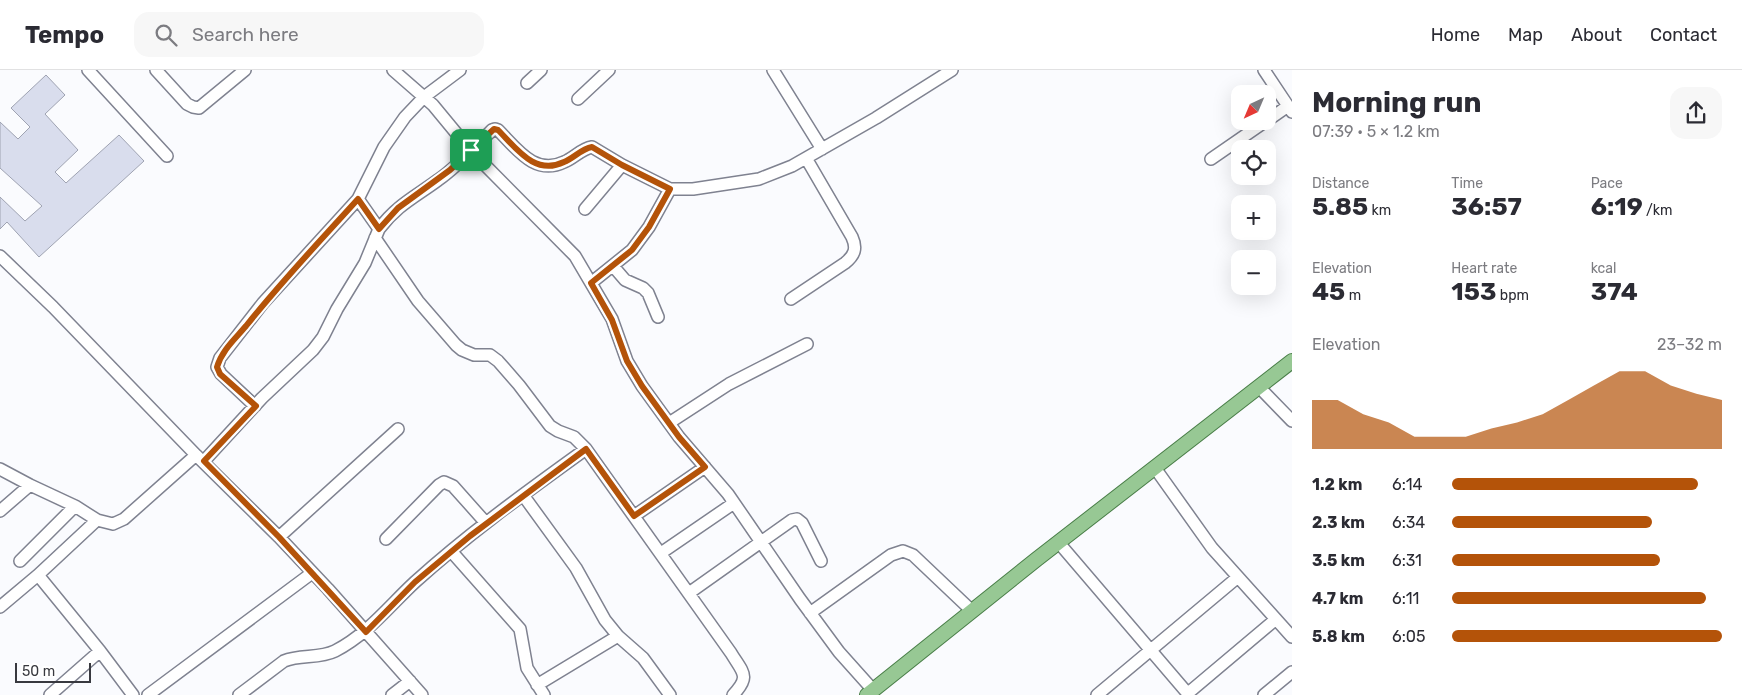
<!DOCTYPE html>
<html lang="en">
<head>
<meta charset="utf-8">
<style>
  :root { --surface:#fff; --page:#f7f7f7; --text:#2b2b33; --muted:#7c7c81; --line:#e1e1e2; --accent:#b45309 }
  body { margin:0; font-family:Rubik,sans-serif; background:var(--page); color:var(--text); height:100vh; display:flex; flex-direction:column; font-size:19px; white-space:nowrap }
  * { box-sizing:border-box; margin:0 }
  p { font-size:16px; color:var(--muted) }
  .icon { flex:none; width:28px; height:28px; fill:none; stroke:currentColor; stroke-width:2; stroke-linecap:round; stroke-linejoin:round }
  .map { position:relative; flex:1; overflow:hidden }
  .side { display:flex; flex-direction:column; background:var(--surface); width:450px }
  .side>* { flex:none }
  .needle { width:32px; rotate:224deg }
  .tools { position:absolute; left:1231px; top:15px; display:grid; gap:10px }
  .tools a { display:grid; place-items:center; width:45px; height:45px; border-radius:10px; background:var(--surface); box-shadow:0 5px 20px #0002; font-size:25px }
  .scale { position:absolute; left:15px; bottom:12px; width:76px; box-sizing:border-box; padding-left:5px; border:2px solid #38393f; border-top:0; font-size:14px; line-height:18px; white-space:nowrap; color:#38393f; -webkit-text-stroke:4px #fff; paint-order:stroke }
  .pin { position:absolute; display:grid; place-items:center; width:42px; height:42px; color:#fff; margin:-21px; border-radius:10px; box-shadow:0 2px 8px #0006 }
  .round { display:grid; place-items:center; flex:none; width:52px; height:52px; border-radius:15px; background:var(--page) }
  .head { display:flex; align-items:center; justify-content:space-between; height:85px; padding:0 20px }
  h1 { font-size:28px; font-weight:700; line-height:38px }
  .figures { display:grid; grid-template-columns:repeat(3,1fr); gap:8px; height:85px; padding:5px 20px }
  .figures div { display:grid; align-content:center }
  .figures b { font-size:25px; font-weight:700 }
  .figures small { font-size:14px; font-weight:400 }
  .figures p { font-size:14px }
  .chart { height:140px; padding:10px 20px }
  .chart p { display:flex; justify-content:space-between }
  .chart svg { width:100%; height:90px; margin-top:5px; fill:var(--accent); opacity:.7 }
  ul { padding:0 20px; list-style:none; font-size:16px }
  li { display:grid; grid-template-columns:80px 60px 1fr; align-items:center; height:38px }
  li i { height:12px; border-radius:6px; background:var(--accent) }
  header { display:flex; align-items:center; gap:30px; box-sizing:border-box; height:70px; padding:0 25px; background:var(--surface); border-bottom:1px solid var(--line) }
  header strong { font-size:24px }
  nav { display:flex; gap:28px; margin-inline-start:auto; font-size:18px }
  .search { width:350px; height:45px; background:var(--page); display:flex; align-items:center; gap:12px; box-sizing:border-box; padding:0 18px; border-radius:15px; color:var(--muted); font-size:19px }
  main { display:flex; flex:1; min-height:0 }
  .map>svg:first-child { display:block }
</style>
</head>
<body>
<header>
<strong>Tempo</strong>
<div class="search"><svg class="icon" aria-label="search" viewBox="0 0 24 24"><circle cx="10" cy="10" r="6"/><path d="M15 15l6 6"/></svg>Search here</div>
<nav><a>Home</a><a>Map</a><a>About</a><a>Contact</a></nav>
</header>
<main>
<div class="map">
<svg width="1292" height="625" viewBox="0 0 1292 625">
  <rect width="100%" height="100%" fill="#fafbfe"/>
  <path fill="#d9dded" stroke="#9fa3b2" d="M46,5l19,20 -20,19 33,36 -23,22 11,11 53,-48 25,26 -105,96 -32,-35 -7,7v-32l25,24 17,-15 -42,-38v-46l18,17 12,-12 -19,-19z"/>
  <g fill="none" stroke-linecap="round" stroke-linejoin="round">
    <defs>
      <path id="minor" d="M88,0l79,86
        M156,0l31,34 6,3 6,1 46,-38
        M393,0l40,35 38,46 104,105 37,63 15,42 15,25 37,51 49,57 72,105 39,53 34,38
        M773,0l49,79
        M1264,0l28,42
        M527,13l14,-13
        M578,29l31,-29
        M1268,50l20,-14
        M1211,89l55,-38
        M358,129l21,30
        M585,139l37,-44
        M375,168l43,63 38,44 6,5 12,5h16l8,6 21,24 31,41 8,5 16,6 12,12 145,204c12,20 20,23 2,42
        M0,186l53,51 143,148 83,82 49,52 94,106
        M613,196l12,14 18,8 5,5 10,24
        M591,213l41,-33 17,-23 21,-38
        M791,229l54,-36c10,-8 12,-15 7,-26l-46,-79
        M1259,317l33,34
        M255,336l-34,-32 -4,-7 3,-9 43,-55 95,-104 26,-52 21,-30 19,-20 36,-27
        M669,353l60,-39 78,-40
        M204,391l58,-63 51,-48 10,-13 14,-28 28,-46 14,-34c18,-24 36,-32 59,-49 20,-14 37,-33 54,-50l3,-1 3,1c19,19 37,46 66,32 10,-4 17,-13 28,-15l30,18 48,24h23l66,-10 33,-13 84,-48 76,-48
        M1155,398l57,80 80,89
        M0,399l30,16 45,21 22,14 16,4 11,-5 72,-64
        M523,425l53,73 29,52 13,16 25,22 27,37
        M0,441l30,-26
        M634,446l71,-49
        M97,450l-59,55 62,76 33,44
        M279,467l119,-108
        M386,469l53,-54 5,-3 9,4 33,37
        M1059,473l130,152
        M451,481l69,78 7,39 17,27
        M661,483l73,-50
        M20,491l55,-55
        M689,523l103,-73 5,-1 5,4 19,38
        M0,537l38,-32
        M810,543l81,-58 12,-4 10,4 59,56
        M537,615l81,-49
        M1187,624l89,-75
        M50,625l50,-44
        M148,625l164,-122
        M239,625l45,-34c16,-7 35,-2 51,-10 33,-17 54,-45 80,-69 54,-49 113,-91 171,-133
        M392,625l18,-14
        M1097,625l141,-118
        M1264,625l28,-23"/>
      <path id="major" d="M867,625l170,-136 255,-198"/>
    </defs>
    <use href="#minor" stroke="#7f8290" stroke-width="14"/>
    <use href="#major" stroke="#497e48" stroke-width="16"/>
    <use href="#minor" stroke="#fff" stroke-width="11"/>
    <use href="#major" stroke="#97c894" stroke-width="14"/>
  </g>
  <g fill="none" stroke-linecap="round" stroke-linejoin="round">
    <defs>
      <path id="route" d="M494,59l4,1c19,19 37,46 66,32 10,-4 17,-13 28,-15l30,18 48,24 -21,38 -17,23 -41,33 21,37 15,41 15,25 37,51 26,30 -71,49 -48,-67 -116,87 -55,46 -49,50 -87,-95 -75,-76 52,-55 -36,-32 -3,-7c5,-17 18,-28 29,-41 35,-44 74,-85 112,-127l21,30 19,-21 52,-38z"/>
    </defs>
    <use href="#route" stroke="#fff" stroke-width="10"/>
    <use href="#route" stroke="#b45309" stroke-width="6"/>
  </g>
</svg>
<div class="tools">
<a><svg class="needle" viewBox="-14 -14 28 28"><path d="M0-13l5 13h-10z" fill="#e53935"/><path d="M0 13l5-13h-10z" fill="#7c7c81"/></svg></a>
<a><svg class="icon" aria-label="locate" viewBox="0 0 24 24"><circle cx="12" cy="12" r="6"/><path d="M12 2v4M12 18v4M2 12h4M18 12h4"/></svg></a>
<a>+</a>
<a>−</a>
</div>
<div class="scale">50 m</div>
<div class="pin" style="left:471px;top:80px;background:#1e9e55"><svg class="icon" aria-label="arrive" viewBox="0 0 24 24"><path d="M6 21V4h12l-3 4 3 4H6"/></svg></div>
</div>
<section class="side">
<div class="head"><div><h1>Morning run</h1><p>07:39 · 5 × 1.2 km</p></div><a class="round"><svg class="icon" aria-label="share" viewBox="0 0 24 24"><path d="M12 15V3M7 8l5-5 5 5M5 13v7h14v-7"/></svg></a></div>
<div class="figures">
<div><p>Distance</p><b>5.85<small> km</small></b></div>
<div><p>Time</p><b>36:57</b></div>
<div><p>Pace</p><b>6:19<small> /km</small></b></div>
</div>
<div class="figures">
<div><p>Elevation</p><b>45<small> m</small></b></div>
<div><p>Heart rate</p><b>153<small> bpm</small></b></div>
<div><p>kcal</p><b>374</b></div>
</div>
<div class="chart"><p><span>Elevation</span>23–32 m</p>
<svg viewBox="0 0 160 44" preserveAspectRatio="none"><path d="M0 44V20L10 20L20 27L30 31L40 38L50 38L60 38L70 34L80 31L90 27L100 20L110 13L120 6L130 6L140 13L150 17L160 20V44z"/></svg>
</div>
<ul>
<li><b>1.2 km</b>6:14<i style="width:91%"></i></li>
<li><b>2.3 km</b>6:34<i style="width:74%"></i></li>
<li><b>3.5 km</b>6:31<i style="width:77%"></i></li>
<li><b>4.7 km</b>6:11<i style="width:94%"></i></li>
<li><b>5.8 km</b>6:05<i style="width:100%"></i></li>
</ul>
</section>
</main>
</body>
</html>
